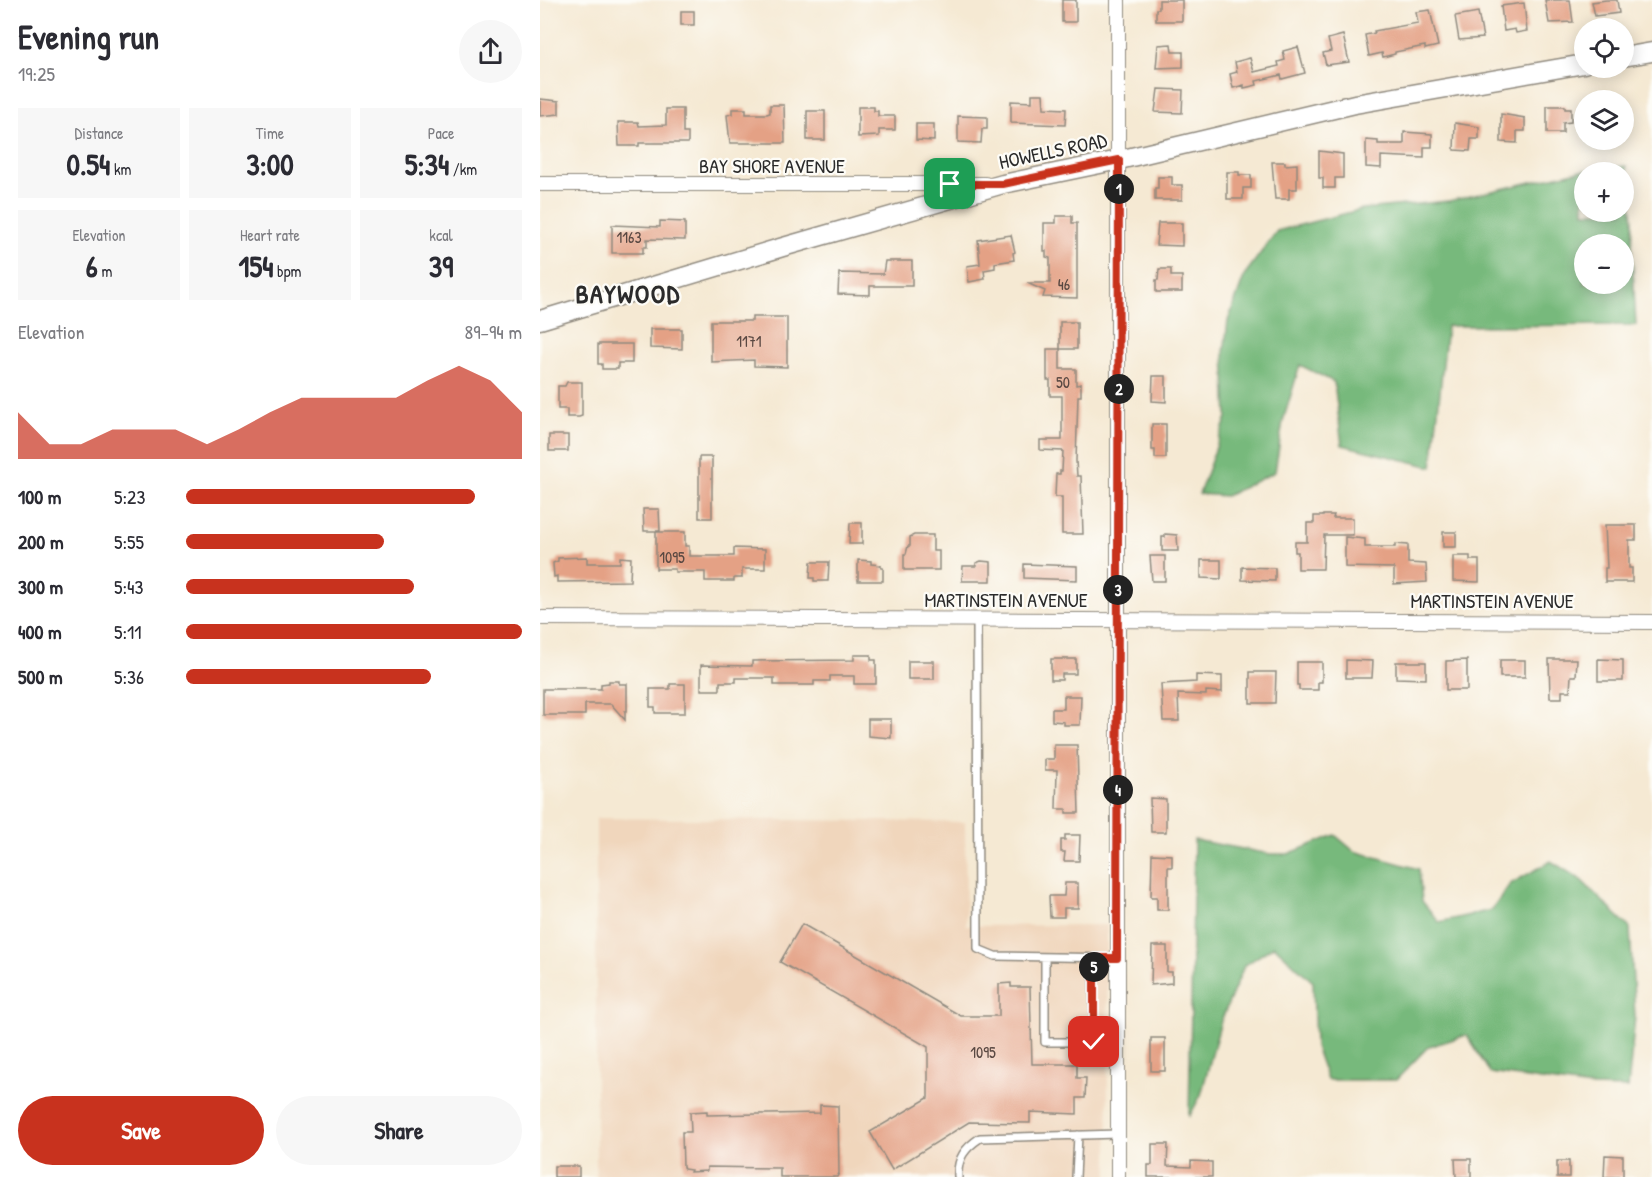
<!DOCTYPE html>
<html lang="en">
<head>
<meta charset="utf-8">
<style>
  :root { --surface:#fff; --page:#f7f7f7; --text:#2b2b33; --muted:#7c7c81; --accent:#c8321e }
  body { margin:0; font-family:"Patrick Hand",sans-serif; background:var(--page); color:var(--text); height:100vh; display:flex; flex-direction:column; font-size:22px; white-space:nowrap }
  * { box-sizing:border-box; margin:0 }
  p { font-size:20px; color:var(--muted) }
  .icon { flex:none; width:33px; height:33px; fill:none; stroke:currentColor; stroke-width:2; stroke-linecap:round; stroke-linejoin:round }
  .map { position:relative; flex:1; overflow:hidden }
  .side { display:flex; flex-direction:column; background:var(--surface); width:540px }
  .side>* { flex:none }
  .fabs { position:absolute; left:1034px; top:18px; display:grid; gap:12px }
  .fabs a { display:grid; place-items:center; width:60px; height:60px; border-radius:50%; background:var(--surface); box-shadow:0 3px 15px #0003; font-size:30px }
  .pin { position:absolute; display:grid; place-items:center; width:51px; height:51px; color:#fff; margin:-26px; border-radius:12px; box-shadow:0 3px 9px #0006 }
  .km { position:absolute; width:30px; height:30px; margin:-15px; border-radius:50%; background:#222; color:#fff; font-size:16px; line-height:30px; text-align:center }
  .round { display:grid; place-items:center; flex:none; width:63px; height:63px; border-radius:32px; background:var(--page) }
  .overview { display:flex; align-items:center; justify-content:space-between; height:102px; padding:0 18px }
  h1 { font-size:33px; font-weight:700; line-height:45px }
  .stats { display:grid; grid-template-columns:repeat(3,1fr); gap:9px; height:102px; padding:6px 18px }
  .stats div { display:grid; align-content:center; border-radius:0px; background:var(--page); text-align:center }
  .stats b { font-size:30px; font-weight:700 }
  .stats small { font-size:16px; font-weight:400 }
  .stats p { font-size:16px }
  .chart { height:168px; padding:12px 18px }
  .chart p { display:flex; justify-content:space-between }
  .chart svg { width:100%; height:108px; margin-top:6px; fill:var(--accent); opacity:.7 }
  .button { display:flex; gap:12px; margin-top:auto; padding:12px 18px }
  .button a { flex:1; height:69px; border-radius:36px; background:var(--accent); color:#fff; font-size:24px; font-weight:700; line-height:69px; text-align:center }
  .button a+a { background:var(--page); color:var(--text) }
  ul { padding:0 18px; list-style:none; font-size:20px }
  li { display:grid; grid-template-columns:96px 72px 1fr; align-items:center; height:45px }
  li i { height:15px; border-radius:8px; background:var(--accent) }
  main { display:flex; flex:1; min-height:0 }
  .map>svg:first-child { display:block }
</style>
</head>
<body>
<main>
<section class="side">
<div class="overview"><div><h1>Evening run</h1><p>19:25</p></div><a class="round"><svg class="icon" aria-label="share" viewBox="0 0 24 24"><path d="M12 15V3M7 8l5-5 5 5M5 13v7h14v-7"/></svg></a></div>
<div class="stats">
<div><p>Distance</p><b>0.54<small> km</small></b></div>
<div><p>Time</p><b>3:00</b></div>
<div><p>Pace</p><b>5:34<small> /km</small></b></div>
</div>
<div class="stats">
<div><p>Elevation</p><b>6<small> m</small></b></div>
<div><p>Heart rate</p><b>154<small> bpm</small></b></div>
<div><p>kcal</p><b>39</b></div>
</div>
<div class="chart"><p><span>Elevation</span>89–94 m</p>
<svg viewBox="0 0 160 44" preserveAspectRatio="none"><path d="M0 44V25L10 38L20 38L30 32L40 32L50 32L60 38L70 32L80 25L90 19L100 19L110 19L120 19L130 12L140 6L150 12L160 25V44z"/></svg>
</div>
<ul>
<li><b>100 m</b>5:23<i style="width:86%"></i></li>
<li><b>200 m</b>5:55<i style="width:59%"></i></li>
<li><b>300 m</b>5:43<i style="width:68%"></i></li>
<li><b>400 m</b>5:11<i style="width:100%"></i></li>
<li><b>500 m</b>5:36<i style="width:73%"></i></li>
</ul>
<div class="button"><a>Save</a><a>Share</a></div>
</section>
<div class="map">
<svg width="1112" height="1177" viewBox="0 0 1112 1177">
  <rect width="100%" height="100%" fill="#fdfcf7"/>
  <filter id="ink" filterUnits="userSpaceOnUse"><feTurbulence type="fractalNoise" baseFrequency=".0167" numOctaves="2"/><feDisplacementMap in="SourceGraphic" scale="12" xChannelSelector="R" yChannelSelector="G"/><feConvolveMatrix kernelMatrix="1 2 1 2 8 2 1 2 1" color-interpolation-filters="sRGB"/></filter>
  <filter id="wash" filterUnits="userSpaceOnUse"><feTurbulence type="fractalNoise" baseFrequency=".008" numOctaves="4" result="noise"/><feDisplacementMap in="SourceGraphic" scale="24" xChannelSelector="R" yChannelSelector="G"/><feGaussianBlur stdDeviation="1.35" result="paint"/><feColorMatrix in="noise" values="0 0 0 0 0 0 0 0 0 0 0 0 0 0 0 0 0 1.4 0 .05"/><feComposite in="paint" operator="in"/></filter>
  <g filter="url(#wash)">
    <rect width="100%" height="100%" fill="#f5e9d3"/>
    <path fill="#f0d6bc" d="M56,818l369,4 1,104 141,-1 1,252h-512z"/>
    <path fill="#77b97b" stroke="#517253" stroke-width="1.5" fill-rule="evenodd" d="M1086,166l7,54 -1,32 4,73 -189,1 -15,141 -90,-22 -8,-63 -34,-17 -17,56 -8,51 -49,24 -27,-2 28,-77 -3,-64 4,-32 17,-47 32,-43 86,-22 86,-8 130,-30zM1044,172h39v40h-39zM1044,244h39v40h-39z
      M795,835l19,16 65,18 3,32 17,21 53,-12 18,-26 41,-23 29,18 50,49 5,89 -7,71 -37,-1 -101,-14 -23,-38 -39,12 -32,33h-69l-12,-34 -2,-64 -39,-36 -30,20 -23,55 -20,74 -12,22 5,-277 76,14h18z"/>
    <g id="blocks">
      <path fill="#e4a185" d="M522,0h14v22h-14z
        M619,0h23v21h-26v-12h3z
        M1005,0h25l3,22 -24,1z
        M1066,0h11l2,13 -24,3 -3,-14z
        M984,3l3,28 -11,2 -1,-4 -11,2 -3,-25z
        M890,10l8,36 -13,3v-3l-30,6v2l-12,3 -1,-4 -13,3 -4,-21 10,-2 -1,-2 44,-8 -2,-11z
        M141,11h13v14h-13z
        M938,12l5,26 -24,2 -4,-24z
        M803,35l6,27 -23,3 -3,-12 8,-2 -3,-12z
        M631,44l1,8h11v15l-27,1 2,-23z
        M758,47l7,26 -23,6 -1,-4 -25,6 1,4 -13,3v-3l-11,3 -3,-14 7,-2 -2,-10 15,-4 4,14 25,-6 -1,-4 7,-2 -2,-9z
        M618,89l25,1 -1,23 -27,-1z
        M492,94h11l1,14 22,1 -1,16 -54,-2v-22l21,1z
        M0,99l19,2v13l-19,2z
        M230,105h14l1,38h-55l-3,-28 5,-1v-5h14v5h21l3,-1z
        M1007,106h18v3h6v13l-8,1v10h-16z
        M318,107h16v4h4v5h17v14h-16v6l-21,1z
        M126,109h17v24h5v10h-49v3h-20l-1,-24h20l1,4 27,-1z
        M267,111h18v29h-18z
        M961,114l24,4v13h-8v12l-16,-1z
        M418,116l29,1v12h-5l-1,14 -23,-1z
        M915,123l24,4v12h-8l-1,12 -16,-1z
        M376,124h18v17l-18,-1z
        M864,132l28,2v13h-8v11l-43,-2v12l-15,-1v-27l12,1v3h26z
        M779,151l24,3v24h-8v10h-12v-10h-4z
        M732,162h13v3l12,-1v25h-8v10h-14z
        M687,172h12v3h12v13h-8v11h-16z
        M618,177h14v8h10v15h-27v-12h3z
        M516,216h16v7h5v75l-34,-1 2,-6 -18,-8h23v-25l-4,-1v-6h-2v-28h12z
        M120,221l25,1v18l-38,-1v8h-4v6h-31v-28l48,2z
        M618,223h24v23l-26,-1z
        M471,235l4,17 -2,1 1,7 -19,3v5l-11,2 1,9 -16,3 -2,-16 13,-2 -2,-24z
        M345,261h27v25h-42v9l-32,-1 1,-21 44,1z
        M619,269h12v7h11v16h-26v-12h2z
        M212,317h35v50l-33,-1v-6l-43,2v-41h41z
        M520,322h17v27h-17z
        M110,329h32v20l-32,-1z
        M58,344h34v19h-14v6h-16v-5h-4z
        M507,349h13v20h16v16l5,-1v12h-3l-2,65 1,15h4l2,58h-21v-37h-7l1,-23h4v-3h2l1,-20 -23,-1v-10h22v-44h-12v-16h-3z
        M613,376h13v26l-14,-1z
        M27,382h15v34l-3,1h-12v-8h-9v-23h7z
        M612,424h14v34h-11v-8h-3z
        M9,435h19v16h-19z
        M159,457h13v61h-13z
        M103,509h16l1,22h-16z
        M783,515h11l-1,3h20v17h-29l-1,34h-25v-17h-3v-10h12v-19h7v-7h9z
        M310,523h12v21h-13z
        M1065,525h31v15h-7v28h3v14h-27v-14h2z
        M116,532h29v14h4v10h45v-8l31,1v20h-23v9h-8v3h-29v-9h-30v-3h-19z
        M903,532h13v15h-13z
        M625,534l12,1 1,16h-16v-14h3z
        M374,535h19v16h6v19h-35v-16h2l2,-8h2v-9z
        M805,537l20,2v8h30v-3l13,1v18l18,1 1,18 -33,2v-16l-49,-1z
        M610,556h15v25h-13z
        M913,556h17v4h9v22l-26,-1z
        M47,557v6h33v-6l11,1 -1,23 -73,1v-6l-3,1 -1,-14 5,-2v-3z
        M318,560l13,1v3l10,1v3h2v13h-25z
        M661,560h20v19l-20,-1z
        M441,561l10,1v19h-29l1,-15h13v-3z
        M271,562h18l-1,19h-14v-3h-4z
        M484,564l53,2v14l-53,-2z
        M702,567l33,1v13l-33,-1z
        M314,655h17v5h5v24h-22v-8h-24v5h-16v4h-40v-7h-38v4h-16v8h-19v-25l51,1v-5l102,-1z
        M511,659h25v15h-14v6h-11z
        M1009,659h28l-1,17h-5l-1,15h-8v7h-12z
        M1058,659l25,1v21h-25z
        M806,660l27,1 -1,17h-26z
        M927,660v30h-21v-29z
        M960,660h25v17h-25z
        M368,661h26v18h-26z
        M757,662h25v20h-4v8h-19v-5h-2z
        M856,662h30v17l-30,-1z
        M710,672h26l-1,31h-25z
        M656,675l26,1v16l-16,-1v4l-28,-1 1,27h-16l-2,-37 35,-2z
        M69,681h10v3h8v27h-2v9l-14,-16h-26v11h-42v-26h58v-5l8,-1z
        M130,684h15v29h-30v-6h-5v-18h20z
        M524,696h17l-1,29h-16v-3l-12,-1v-12h12z
        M328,719h23v19l-23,-2z
        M514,745h23l2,68h-13v-4h-10l1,-39h-12v-11h9z
        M610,798l16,1v33h-15z
        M525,835h15l-1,26h-15l1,-9h-4v-12h4z
        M612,854l20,1v12h-4v43h-11v-13h-6z
        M525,883h13v25h-14v9h-14l-1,-21h15z
        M262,924l159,92h38v-32l12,-1v4h19l2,77h45v14h9l-1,20h-8v16l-47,-2v11l-61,-1 -77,48 -22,-38 58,-34v-51l-148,-85z
        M612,946h15v26h5v11l-21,2z
        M611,1038h14v33h-14z
        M280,1105l18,1 1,67 -2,4h-57v-9l-73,-1v4l-17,1 1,-2 -7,-1 -1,-2 -1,-35h9l-1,-20 17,-1v4l113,-2z
        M612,1144h16l-1,22 24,1v-6l21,1v15h-64v-12h4z
        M1065,1155l18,1v21h-19z
        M915,1159h16v18h-15z
        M1017,1161h12v16h-12z
        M14,1166h25v11h-25z"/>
    </g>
  </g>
  <g filter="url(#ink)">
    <use href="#blocks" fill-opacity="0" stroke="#908a7f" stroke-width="1.5"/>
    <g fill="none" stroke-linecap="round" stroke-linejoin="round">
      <defs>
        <path id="service" d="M437,619l1,330 17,7 122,2
          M505,957v85h49l-1,-84
          M418,1177c-1,-19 7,-29 22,-39l138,-4
          M536,1177l2,-42"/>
        <path id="minor" d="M0,184h445
          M0,618l1112,4
          M578,1177v-1177"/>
        <path id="tertiary" d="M1083,57l29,-5
          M0,320l243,-73 220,-63 116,-24 236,-56 229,-40"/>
      </defs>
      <use href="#service" stroke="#908a7f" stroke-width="10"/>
      <use href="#minor" stroke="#908a7f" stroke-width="16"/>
      <use href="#tertiary" stroke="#908a7f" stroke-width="21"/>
      <use href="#service" stroke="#fff" stroke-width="7"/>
      <use href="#minor" stroke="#fff" stroke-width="14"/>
      <use href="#tertiary" stroke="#fff" stroke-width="18"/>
    </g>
  </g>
  <g fill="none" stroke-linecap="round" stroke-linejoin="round" filter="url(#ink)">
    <defs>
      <path id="route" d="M410,184h53l116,-24 -2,798h-23v84"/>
    </defs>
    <use href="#route" stroke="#fff" stroke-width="12"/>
    <use href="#route" stroke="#c8321e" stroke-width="8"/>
  </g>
  <g text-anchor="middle" stroke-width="4.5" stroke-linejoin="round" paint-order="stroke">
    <g font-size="16" fill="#594842">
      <text x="89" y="243">1163</text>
      <text x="524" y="290">46</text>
      <text x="209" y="347">1171</text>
      <text x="523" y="388">50</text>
      <text x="132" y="563">1095</text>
      <text x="443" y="1058">1095</text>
    </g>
    <g font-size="20" fill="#2b2b2b" stroke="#fdfcf7">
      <text transform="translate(513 151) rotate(-12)" y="7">HOWELLS ROAD</text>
      <text x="232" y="173">BAY SHORE AVENUE</text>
      <text x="466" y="607">MARTINSTEIN AVENUE</text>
      <text x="952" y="608">MARTINSTEIN AVENUE</text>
    </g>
    <g font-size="26" font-weight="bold" letter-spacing="1.5" fill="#2b2b2b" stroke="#fdfcf7">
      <text x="88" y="303">BAYWOOD</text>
    </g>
  </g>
</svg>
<div class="fabs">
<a><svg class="icon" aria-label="locate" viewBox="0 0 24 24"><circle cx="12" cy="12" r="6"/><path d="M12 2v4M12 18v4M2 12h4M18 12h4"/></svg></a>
<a><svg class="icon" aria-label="layers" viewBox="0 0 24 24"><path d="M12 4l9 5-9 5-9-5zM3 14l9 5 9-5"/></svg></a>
<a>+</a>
<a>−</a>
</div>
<div class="pin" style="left:410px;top:184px;background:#1e9e55"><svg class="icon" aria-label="arrive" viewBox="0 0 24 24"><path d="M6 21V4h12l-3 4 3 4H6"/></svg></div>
<div class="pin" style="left:554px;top:1042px;background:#d93025"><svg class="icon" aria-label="check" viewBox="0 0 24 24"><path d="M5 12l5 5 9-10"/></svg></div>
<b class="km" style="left:579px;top:189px">1</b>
<b class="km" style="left:579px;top:389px">2</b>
<b class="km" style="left:578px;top:590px">3</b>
<b class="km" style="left:578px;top:790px">4</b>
<b class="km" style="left:554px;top:967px">5</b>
</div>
</main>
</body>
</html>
